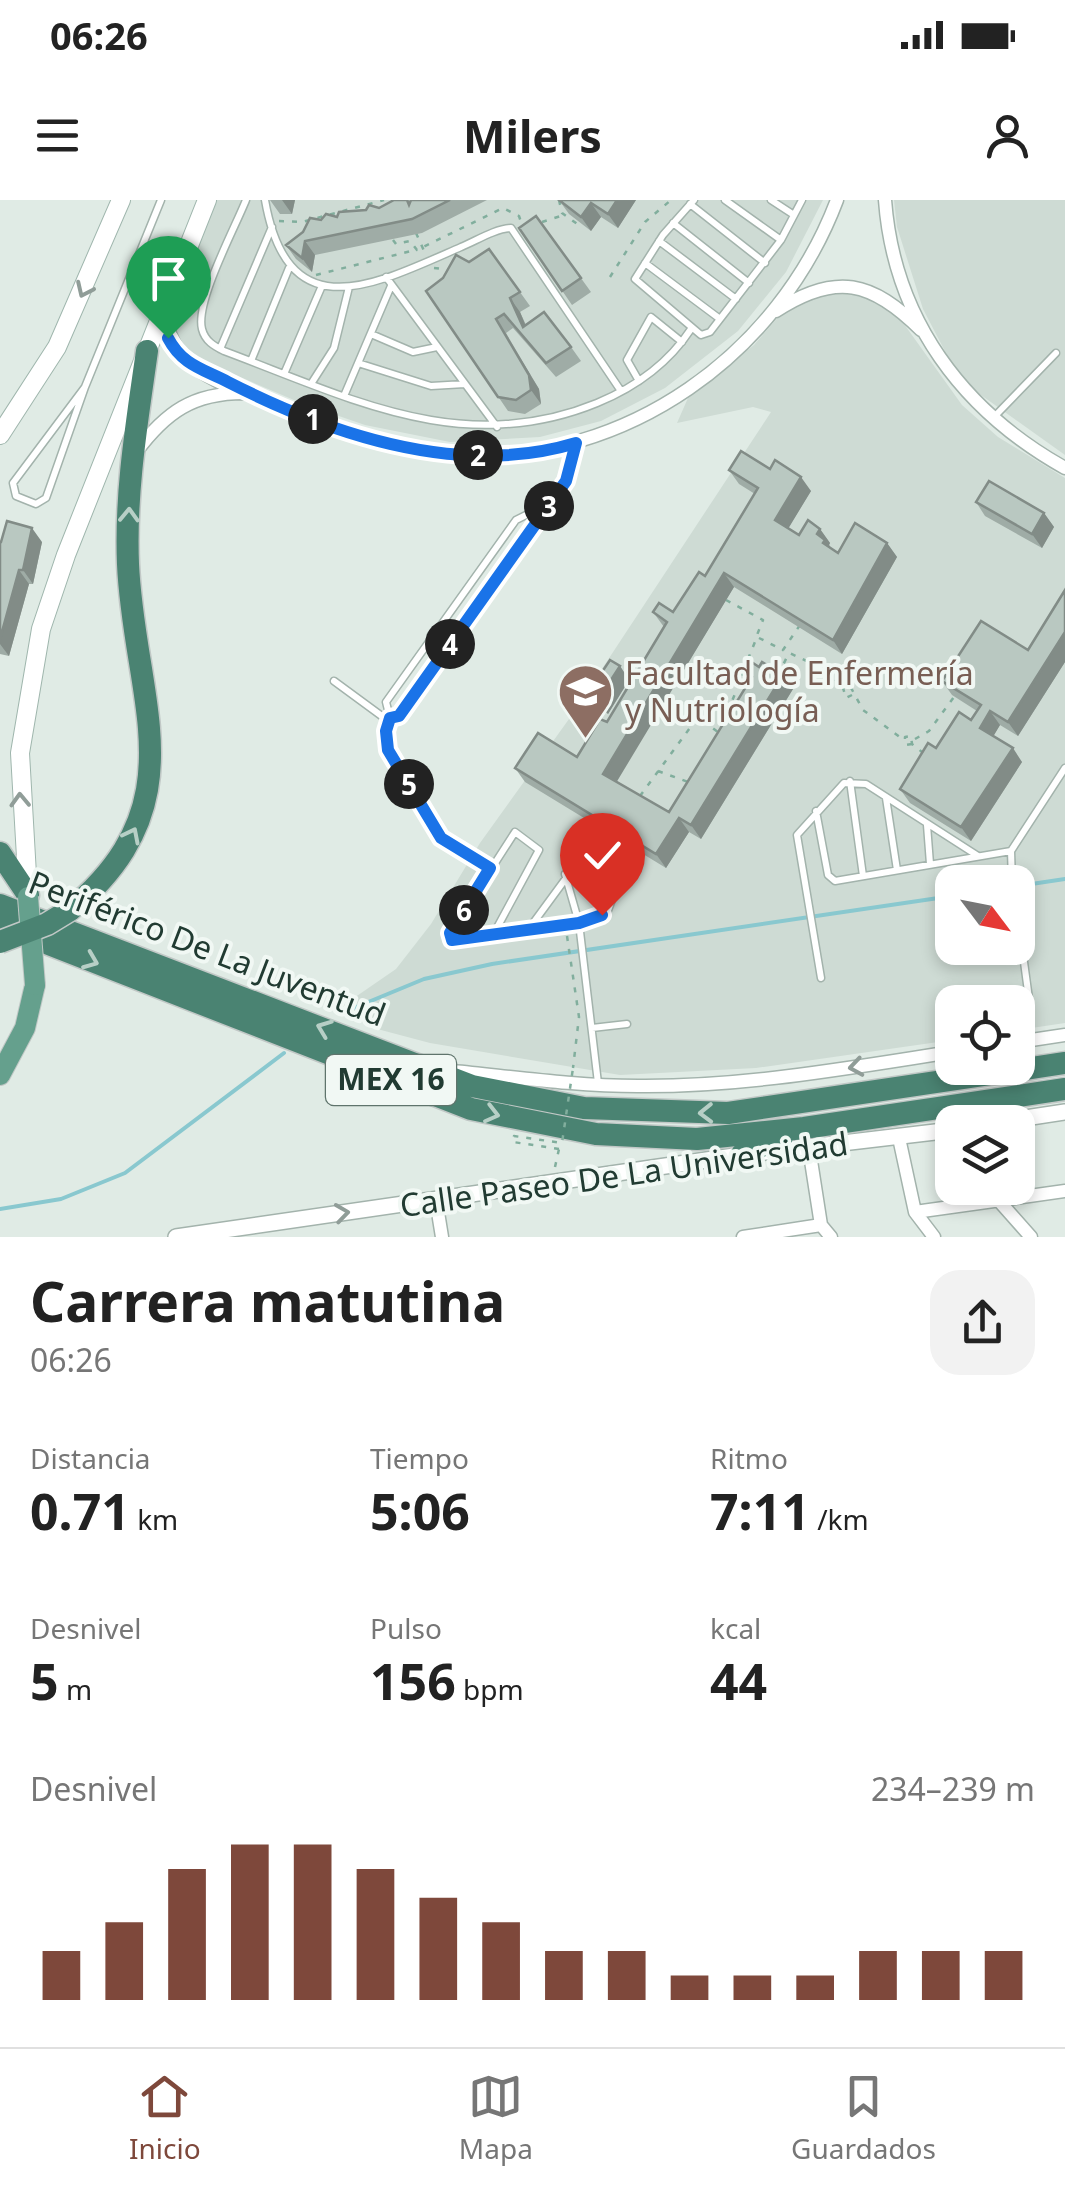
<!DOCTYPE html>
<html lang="es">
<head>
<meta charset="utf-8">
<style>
  :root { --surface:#fff; --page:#f2f2f2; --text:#222; --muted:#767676; --line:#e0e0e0; --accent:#7e483b }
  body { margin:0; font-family:"Noto Sans",sans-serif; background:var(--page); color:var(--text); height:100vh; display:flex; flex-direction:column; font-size:38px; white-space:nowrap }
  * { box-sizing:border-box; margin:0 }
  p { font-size:32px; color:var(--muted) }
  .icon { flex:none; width:55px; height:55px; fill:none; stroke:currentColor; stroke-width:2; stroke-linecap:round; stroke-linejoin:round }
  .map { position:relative; height:1037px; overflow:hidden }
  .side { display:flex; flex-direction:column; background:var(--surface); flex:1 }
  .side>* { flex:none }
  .needle { width:65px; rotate:122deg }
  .fabs { position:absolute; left:935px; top:665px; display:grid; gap:20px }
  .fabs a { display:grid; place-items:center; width:100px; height:100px; border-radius:20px; background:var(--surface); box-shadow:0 5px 15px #0003; font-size:50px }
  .pin { position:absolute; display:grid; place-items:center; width:85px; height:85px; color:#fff; margin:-102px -42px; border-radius:50% 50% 50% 0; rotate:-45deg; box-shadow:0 0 10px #0007 }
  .pin .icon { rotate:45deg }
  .km { position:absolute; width:50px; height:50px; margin:-25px; border-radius:50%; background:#222; color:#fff; font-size:28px; line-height:50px; text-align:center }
  .round { display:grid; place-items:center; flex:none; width:105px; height:105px; border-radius:30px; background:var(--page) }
  .summary { display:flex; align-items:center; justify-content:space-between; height:170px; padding:0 30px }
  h1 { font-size:55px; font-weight:700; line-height:75px }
  .stats { display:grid; grid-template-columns:repeat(3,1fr); gap:15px; height:170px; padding:10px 30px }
  .stats div { display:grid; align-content:center }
  .stats b { font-size:50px; font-weight:700 }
  .stats small { font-size:28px; font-weight:400 }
  .stats p { font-size:28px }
  .chart { height:280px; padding:20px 30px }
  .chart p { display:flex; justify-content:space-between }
  .chart svg { width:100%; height:180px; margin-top:10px; stroke:var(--accent); stroke-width:6 }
  .status { display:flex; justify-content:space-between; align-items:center; height:70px; padding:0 50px; background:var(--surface); direction:ltr }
  .status svg { height:28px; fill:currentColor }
  header { display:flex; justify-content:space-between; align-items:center; height:130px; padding:0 30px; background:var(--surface); font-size:45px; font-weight:700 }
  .tab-bar { display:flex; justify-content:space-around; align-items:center; height:140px; border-top:2px solid var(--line); background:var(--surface); font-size:28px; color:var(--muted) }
  .tab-bar a { display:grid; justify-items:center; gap:5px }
  .tab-bar .on { color:var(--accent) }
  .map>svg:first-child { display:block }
</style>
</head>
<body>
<div class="status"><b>06:26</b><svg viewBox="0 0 49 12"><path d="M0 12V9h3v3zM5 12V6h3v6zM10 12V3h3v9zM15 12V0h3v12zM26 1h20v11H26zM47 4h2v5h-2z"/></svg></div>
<header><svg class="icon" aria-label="menu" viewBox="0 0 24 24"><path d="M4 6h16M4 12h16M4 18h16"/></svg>Milers<svg class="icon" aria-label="person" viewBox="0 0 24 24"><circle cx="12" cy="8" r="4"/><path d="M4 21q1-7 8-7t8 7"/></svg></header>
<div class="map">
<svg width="1065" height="1037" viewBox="0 0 1065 1037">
  <rect width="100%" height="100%" fill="#e0ebe5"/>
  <path fill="#cedbd4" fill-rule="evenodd" d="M216,0h607l-37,72 -48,59 -73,57 -64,33 -61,16 -90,5 -85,-17 -64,-22 -110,-47 -13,-13 -8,-20 4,-19z
    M894,0h171v255l-105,-75 -37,-71 -26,-82z
    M826,92l42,4 31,21 63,88 36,32 67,41v545l-47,7v-28h-66v38l-196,28 -136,7 -190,-32 -49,-13 -46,-19 61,-42 35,-45 49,-81 89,-124 202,-307 -18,-5 -76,16 11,-25 66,-53 32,-37zM952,682h66v66h-66z"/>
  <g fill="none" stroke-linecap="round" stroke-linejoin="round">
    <path stroke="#89c8cf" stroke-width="4" d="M1018,686l47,-7
      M349,810l75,-31 68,-15 460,-68
      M0,1009l61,-10 64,-26 159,-120"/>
    <defs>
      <path id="service" d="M246,0c-11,28 -51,102 -44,129 3,12 12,17 22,22 126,47 239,107 373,52 39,-16 71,-39 94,-74
        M265,0c23,131 109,85 196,47 15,-6 33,-18 50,-19l110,163
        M694,0l-31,35 -28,44 66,56 9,-3 71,-92 21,-40
        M725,0l56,40
        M771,0l23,15
        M690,4l75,59
        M673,23l76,60
        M659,41l77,58
        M645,63l75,56
        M386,77l111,150
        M371,134l42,18 24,-5
        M220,149l52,-122
        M251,161l38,-93
        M358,163l73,23 34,-2
        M284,174l37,-86
        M639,181l-12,-21 24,-43 31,25
        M311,184l23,-36 15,-61
        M85,187l-72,96 3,13 20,8 10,-6 39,-111 76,-187
        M344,196l47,-110
        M994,217l62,-64
        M431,435l11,2 25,-21
        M334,481l49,36 16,-2 167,-234 10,-37
        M850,581l13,95
        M886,598l11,72
        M816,611l12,64 7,6 176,-30
        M927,625l3,39
        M490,668l-49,-30 -53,-88 2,-32 -4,-16 130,-182 34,-17
        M565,674l14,49 19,160
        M1012,682l-1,-31 54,-83
        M1018,718l12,88
        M492,737l47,-87 -24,-18 -65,101 2,7c33,3 124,-13 155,-27l9,-24 -41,-23 -47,64
        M821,778l-24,-143 47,-52 22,1 112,72
        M592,828l35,-4"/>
      <path id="minor" d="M885,0c9,120 78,211 180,268
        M165,110c4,59 55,73 104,92 61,24 124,49 190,53 167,9 320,-101 378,-255
        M776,111c60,-39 96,-30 145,19
        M136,252c30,-40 57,-59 108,-59
        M1018,842l47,-7
        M453,871c61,6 123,15 185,15 106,1 210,-18 314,-34
        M899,938l16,74 19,25
        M809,948l12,77 10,12
        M436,1000l6,37
        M1000,1002l31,35
        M915,1012l150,-21
        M743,1037l78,-12"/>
      <path id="tertiary" d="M999,922l66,-10
        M176,1037l565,-82 211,-25"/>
      <path id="secondary" d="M0,235l57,-88 64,-147
        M28,692l-8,-139 21,-124 25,-74 141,-355"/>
      <path id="primary" d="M0,875l25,-47 10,-43"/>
      <path id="trunk" d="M0,653l28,42
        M0,705l472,181 112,22 144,5 337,-50
        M70,710c130,-108 64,-208 58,-346 -3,-72 9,-142 19,-213
        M0,725l471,184 125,25 101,5 107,-11 261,-39
        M741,955l41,-18"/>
    </defs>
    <use href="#service" stroke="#a3b3ac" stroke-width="9"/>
    <use href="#minor" stroke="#a3b3ac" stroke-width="15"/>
    <use href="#tertiary" stroke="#a3b3ac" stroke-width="18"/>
    <use href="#secondary" stroke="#9fb6ad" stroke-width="20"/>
    <use href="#primary" stroke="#c1c8c6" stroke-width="22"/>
    <use href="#trunk" stroke="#c1c8c6" stroke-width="25"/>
    <path stroke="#81ae9d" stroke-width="2.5" stroke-dasharray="5 8" stroke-linecap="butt" d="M559,0l3,13 18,13
      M279,21l23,1 82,-22
      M542,22l22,-7
      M416,33l9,20
      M393,40l3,4 14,-3 7,9 86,-42 16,8 3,9
      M434,68l17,2
      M316,75l99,-25
      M610,77l35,-55 26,-22
      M726,400l37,20 -6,15
      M800,425l-17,25 45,21 15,17
      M748,459l9,-22 26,13
      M778,475l10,-20
      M852,495l-6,3 -3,-10 7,-2 13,24 41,30
      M666,499l23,8 8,9
      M723,524l21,-53
      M915,539l14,-8 25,-34
      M912,544l-7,1v-8l6,-1 1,8 10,8
      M658,571l30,11
      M640,596l58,-79 20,15
      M567,736l12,81 -6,51
      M555,967l4,-18"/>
    <use href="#service" stroke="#fff" stroke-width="6"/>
    <use href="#minor" stroke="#fff" stroke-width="12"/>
    <use href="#tertiary" stroke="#fff" stroke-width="15"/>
    <use href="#secondary" stroke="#fff" stroke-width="18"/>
    <use href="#primary" stroke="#65a08d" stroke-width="20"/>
    <use href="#trunk" stroke="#4a8372" stroke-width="22"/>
    <defs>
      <path id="primary-bridge" d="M28,697l7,88"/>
      <path id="trunk-bridge" d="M0,742l47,-18 23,-14"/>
    </defs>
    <use href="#primary-bridge" stroke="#c1c8c6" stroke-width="22" stroke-linecap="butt"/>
    <use href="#trunk-bridge" stroke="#c1c8c6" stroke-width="25" stroke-linecap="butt"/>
    <path stroke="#81ae9d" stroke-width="2.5" stroke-dasharray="5 8" stroke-linecap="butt" d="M559,949l-46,-7 1,-6 48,7 11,-75"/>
    <use href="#primary-bridge" stroke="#65a08d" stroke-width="20"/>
    <use href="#trunk-bridge" stroke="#4a8372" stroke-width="22"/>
  </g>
  <path fill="#9faca6" d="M270,0h25l-3,14h-12z
    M394,0h15l1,2 1,-2h76l-65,33 -107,22 -3,17 -16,-13 -10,-14 35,-25 58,-12z
    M559,0h77l-18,28 -17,-11 -10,14 -22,-17z
    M536,16l55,76 -19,13 -53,-77z
    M489,49l41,57 -10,6 6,13 45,22 10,14 -25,16 -43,-49 -7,5 33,56 2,15 -16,10 -17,-3 -82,-120z
    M770,269l41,22 -23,37 11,7 21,-6 10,14 -1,2 1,3 8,5 49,-10 10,14 -55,97 -108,-67 -118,194 53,31 80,-130 -8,-12 18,-3 24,8 10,14 -92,150 -12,-7 -23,36 -141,-86 -10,-14 62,-11 30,-35 57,-95 -11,-15h20l32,-36 50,-82 -16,-10 -10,-14z
    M976,302l68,11 10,14 -12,21 -57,-32z
    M0,342h42l-9,42h-4l-20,72 -9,-2z
    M1065,390v72l-47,74 -18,-11 -7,11 29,26 -51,79 -61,-38 -10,-14 36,-41 35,-28 6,-9 -25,-16 -10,-14 86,-31z
    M620,466l9,14 -21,34 -10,-7 -10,-14z"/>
  <path fill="#828c87" d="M282,0h13l-3,14z
    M617,0h19l-18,28 -10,-14z
    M591,3l10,14 -10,14 -10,-14z
    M305,41l10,14 -3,17 -10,-14z
    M510,98l10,14 12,29 -9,-14z
    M496,119l43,70 2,15 -10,-14z
    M801,277l10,14 -26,43 -10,-14z
    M1044,313l10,14 -12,21 -10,-14z
    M32,328l10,14 -9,42 -10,-14z
    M820,329l10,14 -1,2 6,9 -2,3 -16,-23z
    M887,343l10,14 -55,97 -9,-14z
    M19,370l10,14 -20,72 -9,-12v-5z
    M724,373l10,14 -121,201 -10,-14z
    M1065,432v30l-47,74 -10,-14z
    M620,466l9,14 -21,34 -10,-14z
    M783,475l10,14 -92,150 -10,-14z
    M990,511l10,14 -10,17 -10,-14z
    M1013,548l9,14 -51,79 -10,-14z
    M679,618l10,14 -23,36 -10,-14z"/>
  <path fill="#b9c8c1" stroke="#828c87" stroke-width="2.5" d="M394,0h13l2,5 2,-5h39l-38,19 -107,22 -3,17 -16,-13 17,-13 7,-14 11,2 5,-6 11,3 2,-5 27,-2 3,-5 10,3z
    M559,0h58l-9,14 -17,-11 -10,14z
    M536,16l45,62 -19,13 -43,-63z
    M489,49l31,43 -10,6 13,29 21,-15 27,35 -25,16 -42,-49 -8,5 33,56 2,15 -15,10 -18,-3 -72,-106 17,-13 13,-23 13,7z
    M741,251l29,18 5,-9 26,17 -26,43 24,15 9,-15 12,9 -3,5 8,6 -2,3 15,10 17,-30 32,20 -54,97 -109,-67 -121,201 66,38 83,-135 -11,-7 6,-11 12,8 3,-5 21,13 -92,150 -12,-7 -23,36 -141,-86 23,-35 39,24 23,-38 7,3 60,-100 -14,-10 6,-9 14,9 26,-40 6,4 53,-88 -29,-18z
    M989,281l55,32 -12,21 -56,-32z
    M7,321l25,7 -9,42h-4l-19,69v-97h1z
    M1065,390v42l-57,90 -18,-11 -10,17 33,20 -52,79 -61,-38 28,-46 8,5 23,-36 12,8 10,-15 -39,-24 39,-60 47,29z
    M610,460l10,6 -22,34 -10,-7z"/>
  <defs><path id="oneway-chevron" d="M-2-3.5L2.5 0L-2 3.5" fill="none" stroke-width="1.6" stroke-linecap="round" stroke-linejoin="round" transform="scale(2.5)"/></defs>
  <g stroke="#909d98">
    <use href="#oneway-chevron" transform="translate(84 90) rotate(115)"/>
    <use href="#oneway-chevron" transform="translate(20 600) rotate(-92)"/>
    <use href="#oneway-chevron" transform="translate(856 867) rotate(171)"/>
    <use href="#oneway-chevron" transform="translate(342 1013) rotate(-8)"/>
  </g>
  <g stroke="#b7cfc6">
    <use href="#oneway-chevron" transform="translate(129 315) rotate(-88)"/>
    <use href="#oneway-chevron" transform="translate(132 635) rotate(-63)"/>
    <use href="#oneway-chevron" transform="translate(91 761) rotate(22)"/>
    <use href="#oneway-chevron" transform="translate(324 828) rotate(-159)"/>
    <use href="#oneway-chevron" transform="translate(706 913) rotate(179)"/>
    <use href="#oneway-chevron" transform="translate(492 914) rotate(14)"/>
  </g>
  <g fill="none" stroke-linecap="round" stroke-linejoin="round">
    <defs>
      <path id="route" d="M168,138c14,27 35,31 60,44 104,53 232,96 348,61l-10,38 -167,235 -9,2 -4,13 2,19 53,88 49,30 -40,65 2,7 127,-17 23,-8"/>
    </defs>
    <use href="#route" stroke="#fff" stroke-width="20"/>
    <use href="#route" stroke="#1a73e8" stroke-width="12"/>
  </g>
  <defs>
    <symbol id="school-pin" viewBox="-11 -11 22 30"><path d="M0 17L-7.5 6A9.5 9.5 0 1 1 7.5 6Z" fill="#8d6e63" stroke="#f1f8f4"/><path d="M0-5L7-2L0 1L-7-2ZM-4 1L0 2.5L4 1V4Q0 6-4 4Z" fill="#fff"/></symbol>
  </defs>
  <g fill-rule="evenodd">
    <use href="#school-pin" x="554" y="460" width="63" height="86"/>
  </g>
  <g text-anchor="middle" stroke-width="8" stroke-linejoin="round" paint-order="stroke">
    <rect fill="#f1f8f4" stroke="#5f746c" stroke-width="2.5" x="326" y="855" width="130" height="50" rx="8"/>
    <g font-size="30" font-weight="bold" fill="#213b32">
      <text x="391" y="890">MEX 16</text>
    </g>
    <g font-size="32" fill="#785e54" stroke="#f1f8f4" text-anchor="start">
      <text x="625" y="485">Facultad de Enfermería<tspan x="625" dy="37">y Nutriología</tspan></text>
    </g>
    <g font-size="32" fill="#213b32" stroke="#f1f8f4">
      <text transform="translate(207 749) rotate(21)" y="11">Periférico De La Juventud</text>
      <text transform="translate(624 975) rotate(-8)" y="11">Calle Paseo De La Universidad</text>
    </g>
  </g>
</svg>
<div class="fabs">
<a><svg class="needle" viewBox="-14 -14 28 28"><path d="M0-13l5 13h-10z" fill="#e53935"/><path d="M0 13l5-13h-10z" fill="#767676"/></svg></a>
<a><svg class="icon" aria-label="locate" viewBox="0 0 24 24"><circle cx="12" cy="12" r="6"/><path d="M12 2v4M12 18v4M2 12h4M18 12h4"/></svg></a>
<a><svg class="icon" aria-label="layers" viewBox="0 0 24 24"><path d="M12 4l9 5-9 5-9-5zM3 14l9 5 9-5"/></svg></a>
</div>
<div class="pin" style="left:168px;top:138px;background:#1e9e55"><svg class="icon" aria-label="arrive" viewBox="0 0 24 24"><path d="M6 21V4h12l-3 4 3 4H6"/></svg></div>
<div class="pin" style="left:602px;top:715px;background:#d93025"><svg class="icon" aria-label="check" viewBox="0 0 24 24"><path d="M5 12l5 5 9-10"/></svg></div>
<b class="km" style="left:313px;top:219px">1</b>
<b class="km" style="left:478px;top:255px">2</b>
<b class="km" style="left:549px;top:306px">3</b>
<b class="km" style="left:450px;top:444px">4</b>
<b class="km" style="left:409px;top:584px">5</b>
<b class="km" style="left:464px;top:710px">6</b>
</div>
<section class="side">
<div class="summary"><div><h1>Carrera matutina</h1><p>06:26</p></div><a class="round"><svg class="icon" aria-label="share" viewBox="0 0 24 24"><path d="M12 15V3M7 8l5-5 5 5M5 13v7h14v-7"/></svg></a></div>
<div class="stats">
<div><p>Distancia</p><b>0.71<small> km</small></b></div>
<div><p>Tiempo</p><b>5:06</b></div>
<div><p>Ritmo</p><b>7:11<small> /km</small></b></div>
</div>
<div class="stats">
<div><p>Desnivel</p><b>5<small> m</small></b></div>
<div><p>Pulso</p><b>156<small> bpm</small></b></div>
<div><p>kcal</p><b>44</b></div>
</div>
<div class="chart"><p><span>Desnivel</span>234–239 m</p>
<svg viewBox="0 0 160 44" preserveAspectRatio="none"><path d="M5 44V32M15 44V25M25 44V12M35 44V6M45 44V6M55 44V12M65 44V19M75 44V25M85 44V32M95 44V32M105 44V38M115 44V38M125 44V38M135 44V32M145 44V32M155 44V32"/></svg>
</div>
</section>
<nav class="tab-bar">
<a class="on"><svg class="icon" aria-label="home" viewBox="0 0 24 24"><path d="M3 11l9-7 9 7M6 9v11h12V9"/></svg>Inicio</a>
<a><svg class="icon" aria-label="map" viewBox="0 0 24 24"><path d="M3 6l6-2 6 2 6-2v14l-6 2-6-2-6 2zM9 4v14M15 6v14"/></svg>Mapa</a>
<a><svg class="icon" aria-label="saved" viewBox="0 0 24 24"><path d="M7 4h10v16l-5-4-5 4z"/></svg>Guardados</a>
</nav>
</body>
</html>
